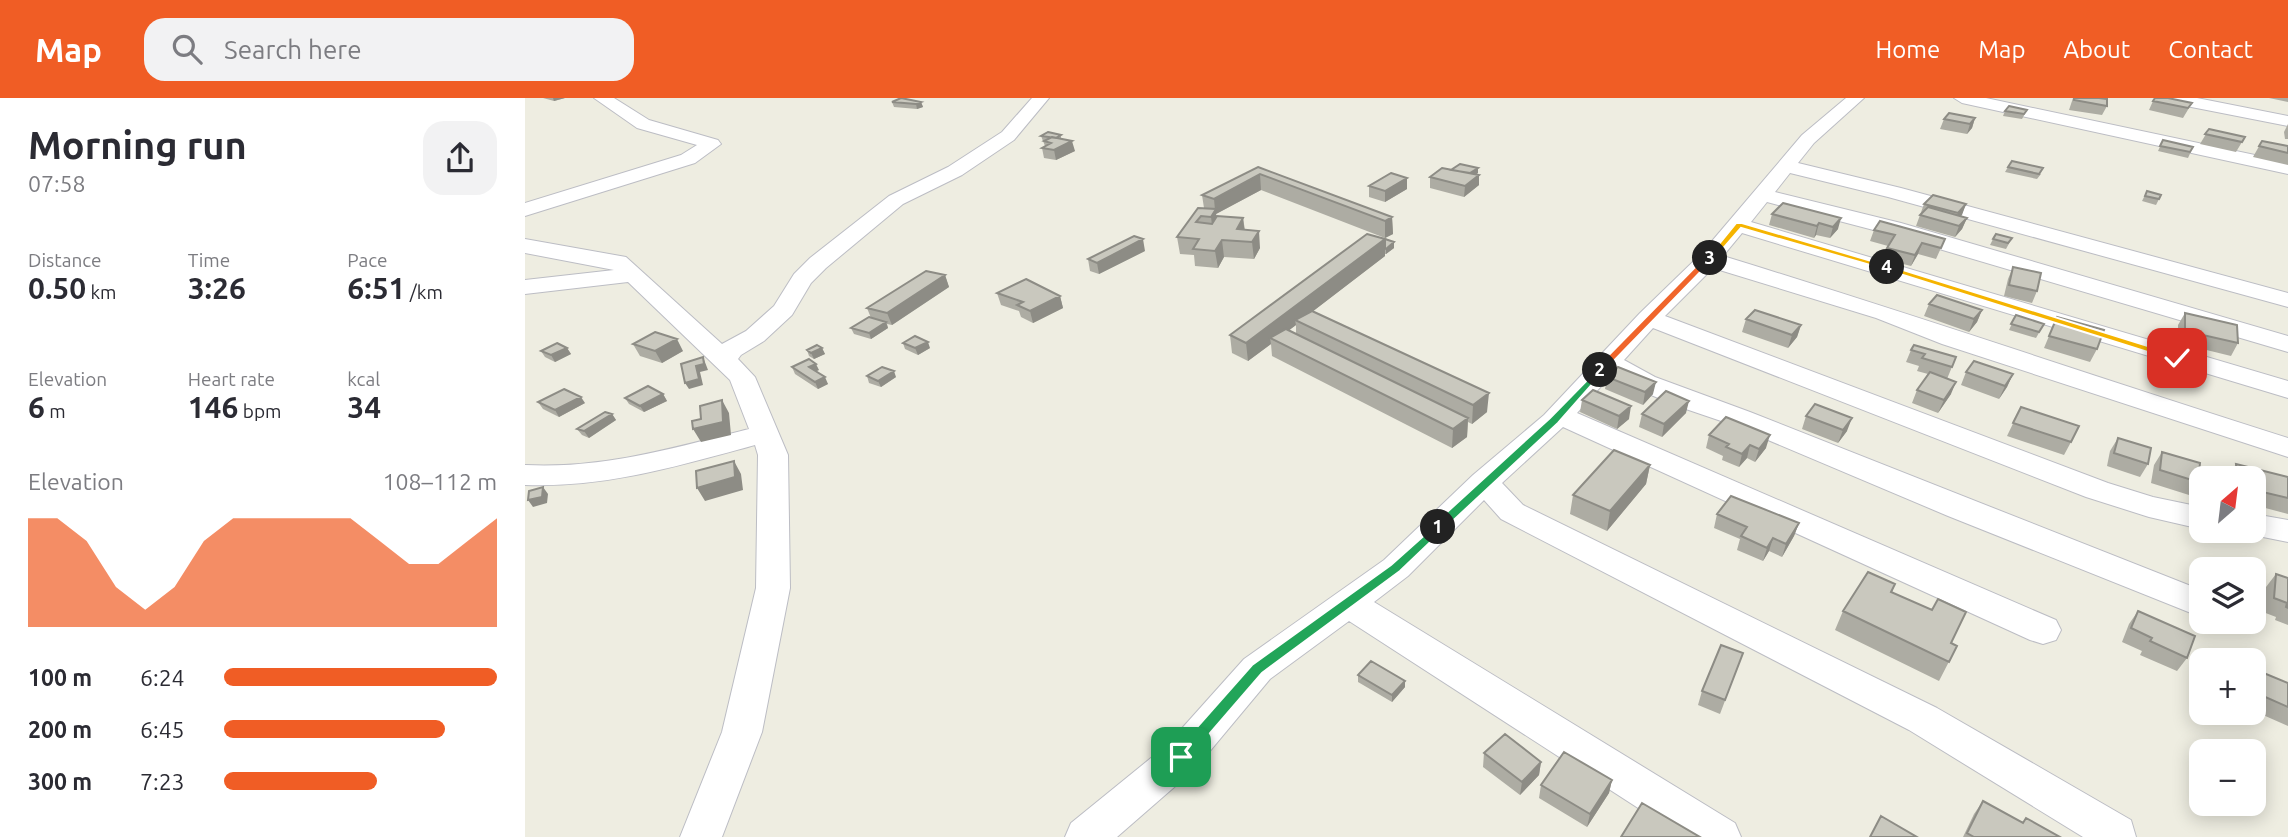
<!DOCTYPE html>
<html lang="en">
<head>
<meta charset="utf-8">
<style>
  :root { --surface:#fff; --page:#f2f2f3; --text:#2b2b33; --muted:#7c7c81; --accent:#f05d25 }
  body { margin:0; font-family:Ubuntu,sans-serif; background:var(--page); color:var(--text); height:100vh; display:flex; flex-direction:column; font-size:26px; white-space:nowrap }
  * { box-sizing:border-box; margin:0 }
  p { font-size:23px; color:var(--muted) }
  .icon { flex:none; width:38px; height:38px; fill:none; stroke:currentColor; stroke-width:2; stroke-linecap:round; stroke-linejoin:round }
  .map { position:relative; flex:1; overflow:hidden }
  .panel { display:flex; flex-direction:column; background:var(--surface); width:525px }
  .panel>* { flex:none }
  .needle { width:46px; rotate:28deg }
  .controls { position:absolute; left:1664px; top:368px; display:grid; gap:14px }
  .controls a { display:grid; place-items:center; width:77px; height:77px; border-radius:14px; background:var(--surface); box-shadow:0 4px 18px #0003; font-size:35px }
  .pin { position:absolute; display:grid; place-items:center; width:60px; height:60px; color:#fff; margin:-30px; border-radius:14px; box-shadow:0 4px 10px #0006 }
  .km { position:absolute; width:35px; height:35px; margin:-18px; border-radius:50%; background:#222; color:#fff; font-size:19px; line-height:35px; text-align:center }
  .round { display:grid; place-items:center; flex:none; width:74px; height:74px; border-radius:21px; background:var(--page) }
  .summary { display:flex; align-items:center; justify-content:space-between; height:119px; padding:0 28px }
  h1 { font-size:38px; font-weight:700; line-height:52px }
  .metrics { display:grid; grid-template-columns:repeat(3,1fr); gap:10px; height:119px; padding:7px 28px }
  .metrics div { display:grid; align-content:center }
  .metrics b { font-size:30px; font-weight:700 }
  .metrics small { font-size:19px; font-weight:400 }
  .metrics p { font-size:19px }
  .chart { height:196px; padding:14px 28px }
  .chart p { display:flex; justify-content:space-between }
  .chart svg { width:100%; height:126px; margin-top:7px; fill:var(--accent); opacity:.7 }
  ul { padding:0 28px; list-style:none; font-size:23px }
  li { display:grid; grid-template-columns:112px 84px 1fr; align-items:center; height:52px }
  li i { height:18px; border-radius:9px; background:var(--accent) }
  header { display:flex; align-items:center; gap:42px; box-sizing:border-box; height:98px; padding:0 35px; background:var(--accent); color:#fff }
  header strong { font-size:33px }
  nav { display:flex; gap:38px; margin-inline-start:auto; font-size:24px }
  .search { width:490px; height:63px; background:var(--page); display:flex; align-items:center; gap:18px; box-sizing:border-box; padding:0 24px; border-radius:21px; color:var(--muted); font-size:26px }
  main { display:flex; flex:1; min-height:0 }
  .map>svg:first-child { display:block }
</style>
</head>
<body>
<header>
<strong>Map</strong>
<div class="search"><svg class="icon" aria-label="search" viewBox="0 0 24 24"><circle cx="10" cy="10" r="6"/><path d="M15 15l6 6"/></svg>Search here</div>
<nav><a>Home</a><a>Map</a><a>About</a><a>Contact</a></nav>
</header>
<main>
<section class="panel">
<div class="summary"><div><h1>Morning run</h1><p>07:58</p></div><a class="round"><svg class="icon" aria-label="share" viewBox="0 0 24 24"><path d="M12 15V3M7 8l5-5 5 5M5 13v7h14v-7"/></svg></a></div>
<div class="metrics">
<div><p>Distance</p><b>0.50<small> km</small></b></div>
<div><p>Time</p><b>3:26</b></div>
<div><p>Pace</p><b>6:51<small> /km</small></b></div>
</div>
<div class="metrics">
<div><p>Elevation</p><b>6<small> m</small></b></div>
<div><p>Heart rate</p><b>146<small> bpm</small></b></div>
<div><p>kcal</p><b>34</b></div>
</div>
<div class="chart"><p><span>Elevation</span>108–112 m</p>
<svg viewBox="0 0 160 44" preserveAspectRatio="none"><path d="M0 44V6L10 6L20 14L30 30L40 38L50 30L60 14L70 6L80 6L90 6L100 6L110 6L120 14L130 22L140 22L150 14L160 6V44z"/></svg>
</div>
<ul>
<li><b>100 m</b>6:24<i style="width:100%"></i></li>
<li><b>200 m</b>6:45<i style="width:81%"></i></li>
<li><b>300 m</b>7:23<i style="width:56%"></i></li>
</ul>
</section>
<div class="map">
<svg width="1763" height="739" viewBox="0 0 1763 739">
  <rect width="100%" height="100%" fill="#eeede1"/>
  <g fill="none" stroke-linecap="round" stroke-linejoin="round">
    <defs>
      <path id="minor" d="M69,0h20l35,22 69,20 3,4 -26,19 -170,53v-13l156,-48 16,-10 -60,-17z
        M507,0h17l-35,42 -52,35 -59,29 -77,64 -15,15 -19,32 -28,26 -23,14 -3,4 17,18 33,78 2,133 -28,144 -40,105h-42l42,-105 34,-144 2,-133 -3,-10c-77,21 -150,43 -230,40v-20c78,4 149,-17 224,-36l-19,-49 -102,-98 -103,12v-14l89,-10 -89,-17v-14l101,18 96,87 24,-13 28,-25 20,-32 16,-16 79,-62 59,-29 54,-35z
        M1321,0h18l-50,45 -16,20 103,25 387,105v14l-400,-110 -98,-24 -15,19 126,31 387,113v16l-403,-119 -118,-31 -16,20 537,159v17l-546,-165 -19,23c189,58 376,122 565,182v19l-346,-113 -66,-26 -163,-50 -48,48 443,167 45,14 48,10v22l-52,-12 -63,-20 -433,-169 -29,32 31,17 95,35 451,178v27l-253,-101 -218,-92 -53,-18 -40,-17 -24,-16 -36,40 479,207 5,10 -5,10 -13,4 -13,-4 -467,-213 -61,56 21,22 414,203 194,112 5,17h-53l-174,-107 -408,-211 -17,-19 -76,76 -34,26 361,221 6,14h-58l-334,-216 -79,58 -75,90 -78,68h-52l6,-14 96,-78 77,-86 140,-99 89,-85 71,-60 96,-102 61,-59 101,-119z
        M1429,0h32l302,64v12l-326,-71z
        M1638,0h34l91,18v10l-117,-23z
        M1729,416l34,6v22l-45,-9 -2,-3h13z"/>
    </defs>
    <use href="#minor" stroke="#bcbdc4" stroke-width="2"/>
    <use href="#minor" fill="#fff" fill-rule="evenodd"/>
  </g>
  <path fill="#adaca3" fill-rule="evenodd" d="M18,0h22l-11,3z
    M1548,0h26l8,8 -5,9 -33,-5z
    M1744,0h19v4z
    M1628,3l39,2 -9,15 -34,-8z
    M367,4h29l2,5 -6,2 -23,-2z
    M1502,12l-5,9 -19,-3 2,-5z
    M1450,20l-3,10 -5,6 -27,-5 4,-10z
    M1763,26v15h-3l-1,-7z
    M1684,31l36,8 -9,15 -36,-8z
    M536,37v4l14,12 -19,9 -12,-2 -2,-10 3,-2 -4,-10z
    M1638,42l30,7 -5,11 -30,-7z
    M1737,43l26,5v19l-35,-8z
    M733,69l134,50 1,17 -8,4 -124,-48 -45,24 1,3 26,1 2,12 15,18 -6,11 -30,-2 -6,11 -23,-2 -1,-11 -14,-1 -3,-17 27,-29 -2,-13z
    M1483,69l33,7 -4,5 -32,-7z
    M953,75l-2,1 3,11 -15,12 -34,-9v-11z
    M844,88l38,3 -22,13 -16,-5z
    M1622,93l14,4 -5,10 -14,-4z
    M1258,105l55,26 -8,9 -14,-3 -2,3 -45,-13 3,-11z
    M1399,106h42l-5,12 6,2 -5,11 -7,8 -39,-11z
    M1349,132l71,9 -9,20 -18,-5 -7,12 -28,-7 5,-13 -18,-5z
    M1487,140l-6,11 -16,-4 3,-6z
    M869,144v6l-8,6h-1v2l-72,55 174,101 -15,12 -4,-2 -1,15 -15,11 -180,-92 -1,-12 -23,17 -16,-8 -2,-18zM771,227v9l-7,-4z
    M620,153l-46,23 -9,-3 -2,-12z
    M1488,169l24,24 -5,12 -28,-7 4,-17z
    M420,177l4,12 -57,38 -5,-1 1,4 -17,11 -17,-5 -3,-6 20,-10 -4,-10z
    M472,195l63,3 3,12 -30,15 -12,-6 -2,-6 -18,-6z
    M1404,206l53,6 -5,12 -8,10 -45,-16z
    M1660,215l53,30 -7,13 -53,-13v-18z
    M1491,217l28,9 -8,14 -27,-8z
    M1532,219l40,32 -7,13 -46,-14z
    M1221,221l55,6 -4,12 -9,11 -46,-16z
    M378,245l27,5 -12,7 -13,-6z
    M108,246l50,7 -21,12 -22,-7z
    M42,250l4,6 -16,8 -10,-5 -4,-6z
    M297,250l3,6 -11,5 -5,-3 -2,-6z
    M1386,252l45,7 -9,22 4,15 -13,19 -26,-10 5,-13 11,-16 -11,-3 2,-5 -13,-4z
    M267,269l27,3 -3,1 12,13 -10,5 -23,-15z
    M1441,274l47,2 -6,13 -8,12 -38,-14z
    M342,278l29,1 -15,10 -12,-4z
    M1082,279l46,17 -10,11 -38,-16z
    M138,296l4,7 -23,11 -15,-8 -4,-6z
    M1057,302l47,19 -12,10 -37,-17z
    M13,304l47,1 -26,14 -16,-8z
    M1496,309l50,35 -7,13 -57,-19z
    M1161,315l-24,24 -23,-10 3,-13z
    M87,316l4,6 -27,18 -7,-3 -5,-6z
    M1281,318l41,15 -9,12 -36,-14z
    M1184,337l57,13 -11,14 -8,-4 -8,9 -17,-7 1,-4 -17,-8z
    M1593,340l30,26 -8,13 -33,-11 3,-15z
    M1637,354l36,30 -9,13 -38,-12 3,-18z
    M1711,366l52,13v37l-34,-9v-27h-27z
    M1125,367l-4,19 -39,47 -37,-17 3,-19z
    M1192,416l82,9 -5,13 -12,21 -13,-6 -6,10 -26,-11 3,-11 -26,-11z
    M1751,476l12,4v47l-13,-5 1,-3 -13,-5 3,-25z
    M1370,486l-3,8 59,51 6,3 -18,35 -104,-51 8,-19z
    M1613,513l49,47 -10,13 -37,-16 2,-4 -20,-9 7,-18z
    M1218,555l-23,61 -22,-9 4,-14z
    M1729,571l34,14v43l-34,-15z
    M833,577l47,12 -13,15 -34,-20z
    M959,655l57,9 -2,13 -19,20 -37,-28z
    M1087,682l-3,13 -22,34 -48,-29 2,-13z
    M1458,703l39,22 4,-5 34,19h-97l11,-23z"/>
  <path fill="#8d8c85" d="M28,0h12l-11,3z
    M396,4l2,5 -6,2 -1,-5z
    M1450,20l-3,10 -5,6 3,-10z
    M547,43l3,10 -19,9 -2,-10z
    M953,70v5l-11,7v-5z
    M735,76l1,16 -45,24 2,12 -5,7 -2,-16 4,-7 -1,-11z
    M954,77v10l-15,12 1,-11z
    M882,80v11l-22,13v-11z
    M1441,106l-4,11 -9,9 5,-11z
    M867,119l1,17 -8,4v-17z
    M718,120l2,17 -8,-6z
    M1316,120l-3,11 -8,9 3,-11z
    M1442,120l-5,11 -7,8 4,-11z
    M1294,125l-3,12 -2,3 3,-12z
    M734,133l1,17 -6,11 -2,-17z
    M618,141l2,12 -46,23 -2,-11z
    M860,141v17l-86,66 -4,-2 1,5 -21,16 -5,-3 1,6 -23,17 -2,-18z
    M697,142l2,17 -6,11 -3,-17z
    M869,144v6l-8,6v-5z
    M1397,145l-4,11 -7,12 4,-11z
    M420,177l4,12 -57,38 -5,-12z
    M535,198l3,12 -30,15 -3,-12z
    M1457,212l-5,12 -8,10 5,-13z
    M361,224l2,6 -17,11 -2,-6z
    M1276,227l-4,12 -9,11 4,-13z
    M152,241l6,12 -21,12 -7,-12z
    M403,244l2,6 -12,7 -3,-7z
    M42,250l4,6 -16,8 -4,-7z
    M297,250l3,6 -11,5 -3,-6z
    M178,259l5,13 -8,2 3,13 -14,4 -4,-6z
    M291,266l3,6 -7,3 -3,-6z
    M369,273l2,6 -15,10 -3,-6z
    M1488,276l-6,13 -8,12 6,-13z
    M300,279l3,7 -10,5 -3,-7z
    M1131,284l-3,12 -10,11 2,-13z
    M1431,284l-5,12 -13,19 6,-13z
    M964,295l-2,19 -15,12 1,-19z
    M138,296l4,7 -23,11 -4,-6z
    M56,299l4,6 -26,14 -4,-7z
    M197,302l7,13 2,22 -30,7 -8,-13z
    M1164,303l-3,12 -24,24 2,-13z
    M1106,308l-2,13 -12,10 2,-13z
    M87,316l4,6 -27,18 -5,-7z
    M943,320l-1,19 -15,11 1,-19z
    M1327,320l-5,13 -9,12 5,-13z
    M1245,337l-4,13 -11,14 4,-13z
    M1225,347l-3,13 -8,9 3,-13z
    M209,363l7,13 2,16 -38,11 -8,-13z
    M1125,367l-4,19 -39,47 3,-20z
    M18,389l5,7 -1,9 -14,4 -5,-7z
    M1274,425l-5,13 -12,21 4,-13z
    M1248,440l-4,13 -6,10 4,-13z
    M880,583v6l-13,15v-7z
    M1016,664l-2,13 -19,20 2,-13z
    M1087,682l-3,13 -22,34 3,-13z"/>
  <path fill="#c9c8be" stroke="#8d8c85" stroke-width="2" d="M376,0l20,4 -5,2 -24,-2z
    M1549,0h25l8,1v7l-33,-6z
    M1630,0h13l24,5 -4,5 -35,-7z
    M1484,8l18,4 -3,4 -19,-3z
    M1424,15l26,5 -5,6 -26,-5z
    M1684,31l36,8 -3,5 -37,-8z
    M523,34l13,3 -5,3 -15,-2z
    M527,39l20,4 -18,9 -12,-2 9,-5 -7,-2z
    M1638,42l30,7 -3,5 -30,-6z
    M1737,43l26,5v7l-29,-7z
    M1487,63l31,7 -4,6 -31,-7z
    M935,66l18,4 -8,5 -19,-3z
    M733,69l134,50 -7,4 -125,-47 -46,25 -12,-4z
    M917,70l37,7 -14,11 -35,-9z
    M866,75l16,5 -22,13 -16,-5z
    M1622,93l14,4 -2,4 -14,-3z
    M1408,97l33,9 -8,9 -34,-9z
    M1258,105l58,15 -8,9 -14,-4 -2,3 -45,-12z
    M1403,109l39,11 -8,8 -39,-11z
    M673,110l18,1 -5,8 -10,-1 -5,6 16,2 5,-8 26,2 -6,11 22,2 -7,11 -30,-2 -7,11 -22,-2 6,-10 -22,-2z
    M1355,123l65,18 -4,9 -19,-5 -7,12 -28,-7 8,-13 -21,-5z
    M842,136l18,5 -139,104 -16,-8z
    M1471,136l16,4 -4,5 -15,-4z
    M609,138l9,3 -46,24 -9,-4z
    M860,141l9,3 -8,7 -1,-1z
    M1488,169l28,6 -4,18 -28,-6z
    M401,173l19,4 -58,38 -20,-5z
    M501,181l34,17 -30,15 -13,-6 6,-3 -26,-9z
    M1412,197l45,15 -8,9 -45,-15z
    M1230,212l46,15 -9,10 -46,-16z
    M787,213l177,82 -16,12 -178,-85z
    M1660,215l52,12 1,18 -53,-12z
    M1491,217l28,9 -5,8 -28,-8z
    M344,219l17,5 -17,11 -18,-5z
    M1532,219l47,13 -7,19 -48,-13z
    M761,231l182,89 -15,11 -183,-91z
    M130,234l22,7 -22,12 -22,-7z
    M390,238l13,6 -13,6 -12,-5z
    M32,245l10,5 -16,7 -10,-4z
    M292,247l5,3 -11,5 -4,-3z
    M1389,247l42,12 -4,10 -30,-9 3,-4 -14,-4z
    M178,259l1,7 -8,2 3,13 -14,4 -4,-19z
    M284,261l7,5 -7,3 16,10 -10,5 -23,-15z
    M1449,263l39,13 -8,12 -39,-14z
    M357,269l12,4 -16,10 -11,-5z
    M1093,269l38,15 -11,10 -38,-15z
    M1405,274l26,10 -12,18 -27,-10z
    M123,288l15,8 -23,12 -15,-8z
    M39,291l17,8 -26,13 -17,-8z
    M1068,292l38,16 -12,10 -37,-16z
    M1141,293l23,10 -25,23 -22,-10z
    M197,302l1,22 -30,7 -1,-8 9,-2 -1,-13z
    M1290,306l37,14 -9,12 -37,-14z
    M1496,309l58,19 -8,16 -58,-19z
    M80,314l7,2 -28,17 -7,-2z
    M1201,319l44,18 -11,14 -9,-4 -8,9 -16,-7 3,-3 -20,-9z
    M1593,340l33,10 -3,16 -34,-11z
    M1089,352l36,15 -40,46 -37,-16z
    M1637,354l38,11 -2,19 -38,-12z
    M209,363l1,16 -38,11 -1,-17z
    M1711,366l52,13v21l-34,-8v-12h-16z
    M18,389l-1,10 -14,3 1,-9z
    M1206,398l68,27 -13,21 -13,-6 -6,10 -26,-12 6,-9 -30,-13z
    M1343,474l27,12 -4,8 41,18 6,-11 28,13 -15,31 6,3 -8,16 -106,-51z
    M1751,476l12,4v30l-2,-1 1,-4 -13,-5z
    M1613,513l57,25 -8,22 -37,-17 2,-3 -21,-10z
    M1196,547l22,8 -18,47 -23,-9z
    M846,563l34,20 -13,14 -34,-20z
    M1729,571l34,14v24l-34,-15z
    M980,636l36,28 -19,20 -38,-29z
    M1039,654l48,28 -22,34 -49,-29z
    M1458,703l40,22 3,-5 34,19h-86l-7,-4z
    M1117,705l58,34h-79z
    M1356,718l36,21h-47z"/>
  <path fill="#22a559" stroke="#fff" stroke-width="2" d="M913,425l7,4 -2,3 -43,41 -138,102 -76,88h-11v-9l77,-87 139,-100z"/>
  <path fill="#22a559" stroke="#fff" stroke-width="2" d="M1075,269l3,5 -45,51 -115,107h-9v-6l116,-106z"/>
  <path fill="#f0652b" stroke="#fff" stroke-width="2" d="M1181,158l8,2 -111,114h-7v-4z"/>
  <path fill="#f5b400" stroke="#fff" stroke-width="2" d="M1211,125h6l150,44 -8,2 -143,-41 -28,32h-7z"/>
  <path fill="#f5b400" stroke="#fff" stroke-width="2" d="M1362,167l293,91 2,2 -9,2 -289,-91z"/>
</svg>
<div class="controls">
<a><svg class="needle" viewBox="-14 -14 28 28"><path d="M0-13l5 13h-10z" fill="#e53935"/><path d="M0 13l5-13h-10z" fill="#7c7c81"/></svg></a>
<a><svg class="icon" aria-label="layers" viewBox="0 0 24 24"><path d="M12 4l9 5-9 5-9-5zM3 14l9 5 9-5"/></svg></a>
<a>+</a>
<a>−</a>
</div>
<div class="pin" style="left:656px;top:659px;background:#1e9e55"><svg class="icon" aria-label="arrive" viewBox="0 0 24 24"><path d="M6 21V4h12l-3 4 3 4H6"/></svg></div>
<div class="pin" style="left:1652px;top:260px;background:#d93025"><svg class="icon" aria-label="check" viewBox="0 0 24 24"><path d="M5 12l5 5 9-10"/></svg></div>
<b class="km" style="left:913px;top:429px">1</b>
<b class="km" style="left:1075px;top:272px">2</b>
<b class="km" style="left:1185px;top:160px">3</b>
<b class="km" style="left:1362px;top:169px">4</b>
</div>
</main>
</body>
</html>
